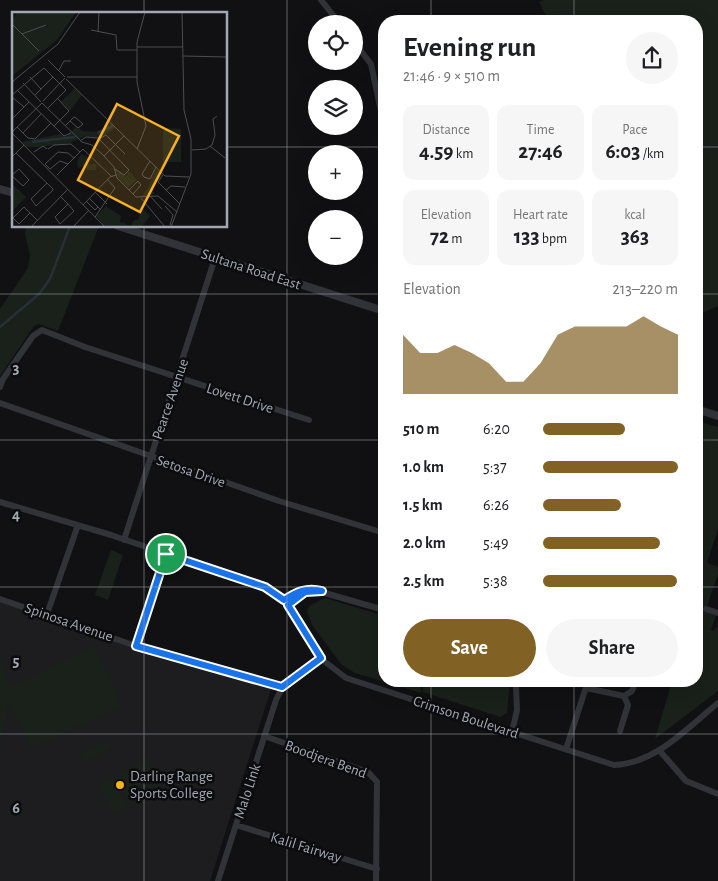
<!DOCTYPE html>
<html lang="en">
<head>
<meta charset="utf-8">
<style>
  :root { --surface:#fff; --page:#f6f6f6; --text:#202124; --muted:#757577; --accent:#826224 }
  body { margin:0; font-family:"Alegreya Sans",sans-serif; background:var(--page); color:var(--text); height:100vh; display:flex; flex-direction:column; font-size:19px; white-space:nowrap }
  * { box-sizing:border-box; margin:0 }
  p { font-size:16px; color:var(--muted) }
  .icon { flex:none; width:28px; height:28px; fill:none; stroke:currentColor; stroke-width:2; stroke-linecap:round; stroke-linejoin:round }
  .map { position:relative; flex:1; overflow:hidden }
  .drawer { position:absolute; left:378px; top:15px; width:325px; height:672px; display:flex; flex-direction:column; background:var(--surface); border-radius:20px; box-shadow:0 5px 20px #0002 }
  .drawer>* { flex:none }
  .controls { position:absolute; left:308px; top:15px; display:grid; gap:10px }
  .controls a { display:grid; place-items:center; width:55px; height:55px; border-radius:50%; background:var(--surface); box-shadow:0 5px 20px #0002; font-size:25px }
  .pin { position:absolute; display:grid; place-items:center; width:42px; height:42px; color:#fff; margin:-21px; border:2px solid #fff; border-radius:50%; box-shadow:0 1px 5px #0007 }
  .round { display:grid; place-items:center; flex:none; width:52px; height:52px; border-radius:26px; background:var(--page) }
  .head { display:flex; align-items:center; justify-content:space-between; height:85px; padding:0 25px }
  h1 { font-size:28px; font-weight:700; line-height:38px }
  .figures { display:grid; grid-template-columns:repeat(3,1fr); gap:8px; height:85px; padding:5px 25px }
  .figures div { display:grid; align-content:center; border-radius:12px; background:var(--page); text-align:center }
  .figures b { font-size:21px; font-weight:700 }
  .figures small { font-size:14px; font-weight:400 }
  .figures p { font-size:14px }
  .chart { height:140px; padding:10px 25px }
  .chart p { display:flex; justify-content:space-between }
  .chart svg { width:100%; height:90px; margin-top:5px; fill:var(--accent); opacity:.7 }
  .button { display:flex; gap:10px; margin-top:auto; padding:10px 25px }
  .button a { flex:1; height:58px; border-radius:30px; background:var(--accent); color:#fff; font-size:20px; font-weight:700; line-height:58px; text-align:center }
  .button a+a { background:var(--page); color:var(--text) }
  ul { padding:0 25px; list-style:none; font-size:16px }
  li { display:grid; grid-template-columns:80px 60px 1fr; align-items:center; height:38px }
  li i { height:12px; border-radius:6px; background:var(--accent) }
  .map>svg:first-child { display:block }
</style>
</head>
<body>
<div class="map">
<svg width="718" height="881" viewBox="0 0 718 881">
  <rect width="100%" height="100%" fill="#111113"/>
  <path fill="#1d1d20" d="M0,602l271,87 -61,192h-210z"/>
  <path fill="#19211a" d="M544,0h174v306l-22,10v-295h-147l-10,-19z
    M26,226h73l-41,105 -19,-7 -5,2 -34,50v-67l28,-41 2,-13 -5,-21z
    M696,421l22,6v102l-11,34 11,4v7l-12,35 11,3 -6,18 2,1 5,-5v65l-63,48 17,-58h24z
    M111,550l12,5 -15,45 -13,-5z
    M325,598l59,18v65h36l1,12 -66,-20 -14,-9 -29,-39 -5,-14 2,-5z
    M94,646l28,59 -91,44 -23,-48 -1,15 -7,29v-89l9,31z
    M423,681h87l-3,32 -7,4 -77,-25z
    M109,740l3,8 -28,15 -5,-9z
    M148,758l16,32 -15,7 -16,-31z
    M130,768l16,31 -15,7 -16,-31z
    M112,777l16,31 -15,7 -16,-31z"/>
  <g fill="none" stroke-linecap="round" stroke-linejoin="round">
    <path stroke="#273037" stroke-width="2.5" d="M0,327l39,-33 11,-15 20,-53"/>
    <path stroke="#323338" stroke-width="6" d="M321,0l19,24
      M354,42l17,22 13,62
      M0,387l3,-8 30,-43 9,-6 43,17 224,73
      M0,403l279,98 105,32
      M0,502l111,33 154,52 23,18 36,56 22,17 268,87c41,-1 74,-38 104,-62
      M124,540l91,-282
      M0,599l136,47 146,41
      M284,600l13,-8 14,-3 73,21
      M288,605l17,-13
      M706,609l12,4
      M47,614l31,-89
      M136,646l30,-92
      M586,688l38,8 8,-5 4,-10
      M620,731l8,-26 -4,-9
      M512,732l5,-22 -1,-23 2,-6
      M264,736l104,36 9,10 -1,99
      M566,749l22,-68
      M659,750l27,31 32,13
      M236,825l141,44
      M218,881l58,-181 8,-16 37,-26"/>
    <path stroke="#323338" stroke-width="8" d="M0,189l14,4
      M118,226l266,85
      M696,409l22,7"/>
  </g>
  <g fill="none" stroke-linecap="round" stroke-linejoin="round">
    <defs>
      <path id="route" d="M166,554l99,33 19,13c13,-8 22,-13 38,-9l-17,1 -17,13 33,53 -39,29 -146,-41z"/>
    </defs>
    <use href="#route" stroke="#fff" stroke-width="10"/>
    <use href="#route" stroke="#1a73e8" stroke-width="6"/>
  </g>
  <path fill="none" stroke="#a2a8b4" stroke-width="1" stroke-opacity="0.55" d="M144,0v14M287,0v881M431,0v21M574,0v21M0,147h14M226,147h158M696,147h22M144,226v655M0,294h384M696,294h22M0,440h384M696,440h22M0,587h384M696,587h22M431,681v200M574,681v200M0,734h718"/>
  <circle fill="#f9b124" stroke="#0c0c0e" stroke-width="2" cx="120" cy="785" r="5"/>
  <g text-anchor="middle" stroke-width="5" stroke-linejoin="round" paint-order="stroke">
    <g font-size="15" fill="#a2a8b4" stroke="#0c0c0e">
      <text transform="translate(251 269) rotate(18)" y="5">Sultana Road East</text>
      <text transform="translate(240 398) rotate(18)" y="5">Lovett Drive</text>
      <text transform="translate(170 399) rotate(-71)" y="5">Pearce Avenue</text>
      <text transform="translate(191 471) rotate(19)" y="5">Setosa Drive</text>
      <text transform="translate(69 622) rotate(19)" y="5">Spinosa Avenue</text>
      <text transform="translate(466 717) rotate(18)" y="5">Crimson Boulevard</text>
      <text transform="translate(326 759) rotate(20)" y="5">Boodjera Bend</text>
      <text transform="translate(247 791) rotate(-72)" y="5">Malo Link</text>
      <text transform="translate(306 847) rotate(17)" y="5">Kalil Fairway</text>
    </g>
    <g font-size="15" fill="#a2a8b4" stroke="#0c0c0e" text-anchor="start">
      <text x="130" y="781">Darling Range<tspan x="130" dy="17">Sports College</tspan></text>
    </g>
  </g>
  <g transform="translate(12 12)">
    <rect width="215" height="215" fill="#111113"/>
    <path d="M6,0h58l-19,28 -45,36v-57zM63,76l7,7 -12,16 -9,-9zM99,111l5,5 -17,10 -13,-2 -16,7 -32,4h-11l-5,-5 38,-8 7,2 9,-9 7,4 18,1zM151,116l18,1v33h-18zM69,142l7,3v7h9l-1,6h-9l-1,-4 -8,2 -1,-6zM144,157l6,6 -11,13 4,6 -14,3 7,-9zM104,158l10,6 3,-5 8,9 -9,8 -10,-10zM0,172l14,13 -14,14zM94,194l15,10 -1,6 11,4 3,-6h4l4,-12 8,8 -8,11h-36l-10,-11z" fill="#19211a"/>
    <path fill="none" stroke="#273037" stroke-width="2.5" d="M85,121l16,-7M20,130l43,-5"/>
    <path fill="none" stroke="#4b4d53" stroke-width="1" d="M0,12l27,27M79,18l25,5 1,15h20M86,20l1,-20M10,22l24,-9M125,35h46M171,44l44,1M36,48l17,17M47,58l5,-9h7M18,65l11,12M55,65h70M54,67l99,97 24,1M0,70l46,-38 22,-32M11,71l18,19M5,78l47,46 7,-3M0,83l32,-27 22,22 -18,18M23,83l18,-18M0,85l12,10M31,89l22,-23M30,91l40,39 10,3 11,10 11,12 3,11 19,19 22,-1 19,16M0,107l17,-17M42,114l15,-15 -11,-12M53,114l8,-8 2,-1 8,7 -5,4 -8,-7M5,115l11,11 7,1 16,-16M0,120l30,-29M0,121l93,94M11,121l18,-19M87,127l7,-4 19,19M68,129l6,-4 12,1 31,32 -5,5 -9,-6M198,134l15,12M36,137l6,-4 17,-1 9,8M125,137l9,-23 -9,-44v-40l8,-30M180,138l14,-1 6,-4 3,-10 -2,-16 4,-3M22,140l9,-6 4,3M4,141l37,36v1l-17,16 -5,-7 16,-16M92,144l20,-20M0,145l12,-12M138,149l-8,13 2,3 6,2 6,-12M56,152l-8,-3 -10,8 -5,-5 13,-12 10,1 6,5M0,163l7,-6 10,11 -6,6 -11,-10M45,163l26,-26 28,27M151,163l-5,7 22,22M117,178l9,-9 3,4 -8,9M154,178l5,-4 14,1M83,180l12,12M138,184l12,13M49,185l7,7 5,6 1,1 -14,13 -5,-7 13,-13M77,186l12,12M129,186l24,29M74,189l9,9 3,-3M71,193l27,-28 6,-2M153,194l8,9 -3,10M18,201l-11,11 -6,-6 11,-11 13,13M83,205l20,-29 -8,-9M19,215l37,-38M61,215l16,-17M159,215l20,-53v-35l-7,-29 -2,-98"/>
    <path fill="#f9b124" fill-opacity="0.15" stroke="#f9b124" stroke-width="2.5" d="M105,92l62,32 -39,76 -62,-32z"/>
    <rect width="215" height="215" fill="none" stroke="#a2a8b4" stroke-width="2.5"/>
  </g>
  <g font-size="16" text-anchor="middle" font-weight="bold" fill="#a2a8b4" stroke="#0c0c0e" stroke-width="5" stroke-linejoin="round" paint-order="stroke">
    <text x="16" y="373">3</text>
    <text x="16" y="520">4</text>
    <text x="16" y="666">5</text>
    <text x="16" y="813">6</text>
  </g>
</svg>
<div class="controls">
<a><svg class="icon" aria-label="locate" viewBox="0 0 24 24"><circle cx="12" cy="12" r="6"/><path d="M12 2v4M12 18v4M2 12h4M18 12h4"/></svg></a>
<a><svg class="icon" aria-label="layers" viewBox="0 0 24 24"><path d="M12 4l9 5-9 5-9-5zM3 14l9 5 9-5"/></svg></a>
<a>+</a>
<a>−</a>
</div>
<div class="pin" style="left:166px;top:554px;background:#1e9e55"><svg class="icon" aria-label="arrive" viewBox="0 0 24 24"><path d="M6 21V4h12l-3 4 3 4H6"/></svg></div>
<section class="drawer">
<div class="head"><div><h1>Evening run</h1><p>21:46 · 9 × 510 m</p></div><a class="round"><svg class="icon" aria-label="share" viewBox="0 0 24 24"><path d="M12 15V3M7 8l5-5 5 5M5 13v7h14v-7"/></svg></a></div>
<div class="figures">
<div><p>Distance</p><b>4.59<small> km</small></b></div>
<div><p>Time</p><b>27:46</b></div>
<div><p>Pace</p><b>6:03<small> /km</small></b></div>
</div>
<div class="figures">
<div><p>Elevation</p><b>72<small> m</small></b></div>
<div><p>Heart rate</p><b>133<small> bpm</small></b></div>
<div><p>kcal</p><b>363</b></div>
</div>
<div class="chart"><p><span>Elevation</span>213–220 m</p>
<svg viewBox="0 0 160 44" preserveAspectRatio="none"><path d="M0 44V15L10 24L20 24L30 20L40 24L50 29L60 38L70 38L80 29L90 15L100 11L110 11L120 11L130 11L140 6L150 11L160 15V44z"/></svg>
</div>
<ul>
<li><b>510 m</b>6:20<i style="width:61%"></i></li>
<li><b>1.0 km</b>5:37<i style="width:100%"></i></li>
<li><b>1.5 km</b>6:26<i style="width:58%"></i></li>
<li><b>2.0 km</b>5:49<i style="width:87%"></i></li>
<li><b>2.5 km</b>5:38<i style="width:99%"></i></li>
</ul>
<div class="button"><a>Save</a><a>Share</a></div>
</section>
</div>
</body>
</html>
